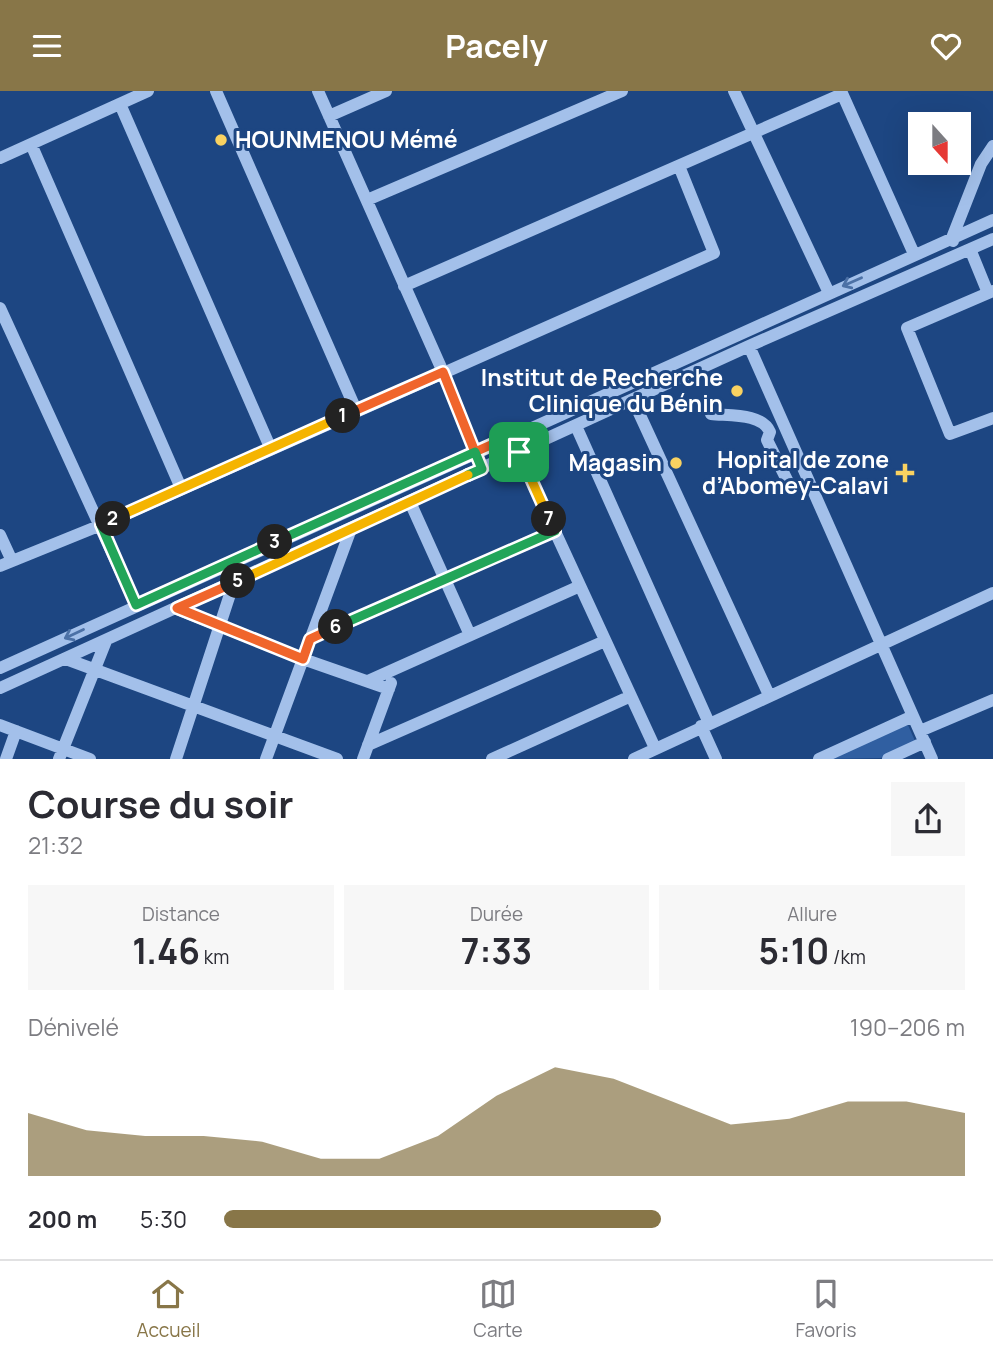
<!DOCTYPE html>
<html lang="fr">
<head>
<meta charset="utf-8">
<style>
  :root { --surface:#fff; --page:#f7f7f7; --text:#2b2b33; --muted:#7c7c81; --line:#e1e1e2; --accent:#887648 }
  body { margin:0; font-family:Manrope,sans-serif; background:var(--page); color:var(--text); height:100vh; display:flex; flex-direction:column; font-size:26px; white-space:nowrap }
  * { box-sizing:border-box; margin:0 }
  p { font-size:23px; color:var(--muted) }
  .icon { flex:none; width:38px; height:38px; fill:none; stroke:currentColor; stroke-width:2; stroke-linecap:round; stroke-linejoin:round }
  .map { position:relative; height:668px; overflow:hidden }
  .side { display:flex; flex-direction:column; background:var(--surface); flex:1 }
  .side>* { flex:none }
  .needle { width:46px; rotate:159deg }
  .controls { position:absolute; left:908px; top:21px; display:grid; gap:14px }
  .controls a { display:grid; place-items:center; width:63px; height:63px; border-radius:0px; background:var(--surface); box-shadow:0 7px 28px #0002; font-size:35px }
  .pin { position:absolute; display:grid; place-items:center; width:60px; height:60px; color:#fff; margin:-30px; border-radius:14px; box-shadow:0 4px 10px #0006 }
  .km { position:absolute; width:35px; height:35px; margin:-18px; border-radius:50%; background:#222; color:#fff; font-size:19px; line-height:35px; text-align:center }
  .round { display:grid; place-items:center; flex:none; width:74px; height:74px; border-radius:0px; background:var(--page) }
  .overview { display:flex; align-items:center; justify-content:space-between; height:119px; padding:0 28px }
  h1 { font-size:38px; font-weight:700; line-height:52px }
  .metrics { display:grid; grid-template-columns:repeat(3,1fr); gap:10px; height:119px; padding:7px 28px }
  .metrics div { display:grid; align-content:center; border-radius:0px; background:var(--page); text-align:center }
  .metrics b { font-size:35px; font-weight:700 }
  .metrics small { font-size:19px; font-weight:400 }
  .metrics p { font-size:19px }
  .chart { height:196px; padding:14px 28px }
  .chart p { display:flex; justify-content:space-between }
  .chart svg { width:100%; height:126px; margin-top:7px; fill:var(--accent); opacity:.7 }
  ul { padding:0 28px; list-style:none; font-size:23px }
  li { display:grid; grid-template-columns:112px 84px 1fr; align-items:center; height:52px }
  li i { height:18px; border-radius:9px; background:var(--accent) }
  header { display:flex; justify-content:space-between; align-items:center; height:91px; padding:0 28px; background:var(--accent); color:#fff; font-size:32px; font-weight:700 }
  .tab-bar { display:flex; justify-content:space-around; align-items:center; height:98px; border-top:2px solid var(--line); background:var(--surface); font-size:19px; color:var(--muted) }
  .tab-bar a { display:grid; justify-items:center; gap:4px }
  .tab-bar .current { color:var(--accent) }
  .map>svg:first-child { display:block }
</style>
</head>
<body>
<header><svg class="icon" aria-label="menu" viewBox="0 0 24 24"><path d="M4 6h16M4 12h16M4 18h16"/></svg>Pacely<svg class="icon" aria-label="heart" viewBox="0 0 24 24"><path d="M12 20l-8-8c-3-5 5-10 8-4 3-6 11-1 8 4z"/></svg></header>
<div class="map">
<svg width="993" height="668" viewBox="0 0 993 668">
  <rect width="100%" height="100%" fill="#1d4682"/>
  <path fill="#305fa1" d="M907,632l9,20 -35,15 -55,1z"/>
  <g fill="none" stroke-linecap="round" stroke-linejoin="round">
    <path stroke="#a3c0ea" stroke-width="12" d="M216,0l140,319
      M318,0l125,281 39,97
      M734,0l95,202
      M841,0l73,163
      M120,13l150,343
      M329,25l57,-25
      M31,53l150,344
      M0,67l148,-67
      M367,109l255,-109
      M953,150l-1,-3 29,-74 12,-18
      M970,158l18,44
      M404,195l438,-192
      M993,200l-86,37 43,106 43,-16
      M0,217l136,297
      M749,255l183,413
      M633,309l136,295
      M711,323c18,2 51,-1 59,18l-3,8 21,42
      M576,335l133,297
      M516,356l139,301
      M410,411l60,133
      M0,444l12,26
      M0,475l101,-41 613,-272 -35,-87
      M177,518l126,50 86,30
      M310,548l245,-108
      M66,568l271,100
      M0,577l993,-448
      M368,590l212,-95
      M0,597l749,-342 244,-107
      M0,634l90,34
      M701,635l15,33
      M920,640l73,-31
      M368,654l237,-104
      M6,668l10,-28
      M59,668l47,-118
      M176,668l58,-177
      M266,668l85,-230
      M363,668l28,-76
      M492,668l139,-63
      M634,668l359,-166
      M819,668l94,-43
      M888,668l37,-17"/>
  </g>
  <defs><path id="oneway-shaft" d="M-6 0H5M1.5-3L5.5 0L1.5 3" fill="none" stroke-width="1.6" stroke-linecap="round" stroke-linejoin="round" transform="scale(1.75)"/></defs>
  <g stroke="#4c71a6">
    <use href="#oneway-shaft" transform="translate(852 191) rotate(156)"/>
    <use href="#oneway-shaft" transform="translate(74 543) rotate(155)"/>
  </g>
  <g fill="none" stroke-linecap="round" stroke-linejoin="round">
    <defs>
      <path id="split-1" d="M343,325l100,-44 32,80 36,-16 8,16"/>
      <path id="split-2" d="M113,428l230,-103"/>
      <path id="split-3" d="M113,428l-12,6 35,80 139,-63"/>
      <path id="split-4" d="M275,451l200,-90 7,17 -14,6"/>
      <path id="split-5" d="M238,490l230,-106"/>
      <path id="split-6" d="M238,490l-61,27 126,51 7,-20 26,-12"/>
      <path id="split-7" d="M336,536l219,-96 -6,-12"/>
      <path id="split-8" d="M519,361l30,67"/>
    </defs>
    <use href="#split-1" stroke="#fff" stroke-width="14"/>
    <use href="#split-2" stroke="#fff" stroke-width="14"/>
    <use href="#split-3" stroke="#fff" stroke-width="14"/>
    <use href="#split-4" stroke="#fff" stroke-width="14"/>
    <use href="#split-5" stroke="#fff" stroke-width="14"/>
    <use href="#split-6" stroke="#fff" stroke-width="14"/>
    <use href="#split-7" stroke="#fff" stroke-width="14"/>
    <use href="#split-8" stroke="#fff" stroke-width="14"/>
    <use href="#split-1" stroke="#f0652b" stroke-width="9"/>
    <use href="#split-2" stroke="#f5b400" stroke-width="9"/>
    <use href="#split-3" stroke="#22a559" stroke-width="9"/>
    <use href="#split-4" stroke="#22a559" stroke-width="9"/>
    <use href="#split-5" stroke="#f5b400" stroke-width="9"/>
    <use href="#split-6" stroke="#f0652b" stroke-width="9"/>
    <use href="#split-7" stroke="#22a559" stroke-width="9"/>
    <use href="#split-8" stroke="#f5b400" stroke-width="9"/>
  </g>
  <g fill="#f9d261" stroke="#1d4682" stroke-width="2.5">
    <circle cx="221" cy="49" r="7"/>
    <circle cx="737" cy="300" r="7"/>
    <circle cx="676" cy="372" r="7"/>
    <path d="M901.5 371.5h7v7h7v7h-7v7h-7v-7h-7v-7h7z"/>
  </g>
  <g text-anchor="middle" stroke-width="6" stroke-linejoin="round" paint-order="stroke">
    <g font-size="23" font-weight="bold" fill="#fff" stroke="#1d4682" text-anchor="end">
      <text x="235" y="57" text-anchor="start">HOUNMENOU Mémé</text>
      <text x="723" y="295">Institut de Recherche<tspan x="723" dy="26">Clinique du Bénin</tspan></text>
      <text x="889" y="377">Hopital de zone<tspan x="889" dy="26">d’Abomey-Calavi</tspan></text>
      <text x="662" y="380">Magasin</text>
    </g>
  </g>
</svg>
<div class="controls">
<a><svg class="needle" viewBox="-14 -14 28 28"><path d="M0-13l5 13h-10z" fill="#e53935"/><path d="M0 13l5-13h-10z" fill="#7c7c81"/></svg></a>
</div>
<div class="pin" style="left:519px;top:361px;background:#1e9e55"><svg class="icon" aria-label="arrive" viewBox="0 0 24 24"><path d="M6 21V4h12l-3 4 3 4H6"/></svg></div>
<b class="km" style="left:343px;top:325px">1</b>
<b class="km" style="left:113px;top:428px">2</b>
<b class="km" style="left:275px;top:451px">3</b>
<b class="km" style="left:238px;top:490px">5</b>
<b class="km" style="left:336px;top:536px">6</b>
<b class="km" style="left:549px;top:428px">7</b>
</div>
<section class="side">
<div class="overview"><div><h1>Course du soir</h1><p>21:32</p></div><a class="round"><svg class="icon" aria-label="share" viewBox="0 0 24 24"><path d="M12 15V3M7 8l5-5 5 5M5 13v7h14v-7"/></svg></a></div>
<div class="metrics">
<div><p>Distance</p><b>1.46<small> km</small></b></div>
<div><p>Durée</p><b>7:33</b></div>
<div><p>Allure</p><b>5:10<small> /km</small></b></div>
</div>
<div class="chart"><p><span>Dénivelé</span>190–206 m</p>
<svg viewBox="0 0 160 44" preserveAspectRatio="none"><path d="M0 44V22L10 28L20 30L30 30L40 32L50 38L60 38L70 30L80 16L90 6L100 10L110 18L120 26L130 24L140 18L150 18L160 22V44z"/></svg>
</div>
<ul>
<li><b>200 m</b>5:30<i style="width:59%"></i></li>
</ul>
</section>
<nav class="tab-bar">
<a class="current"><svg class="icon" aria-label="home" viewBox="0 0 24 24"><path d="M3 11l9-7 9 7M6 9v11h12V9"/></svg>Accueil</a>
<a><svg class="icon" aria-label="map" viewBox="0 0 24 24"><path d="M3 6l6-2 6 2 6-2v14l-6 2-6-2-6 2zM9 4v14M15 6v14"/></svg>Carte</a>
<a><svg class="icon" aria-label="saved" viewBox="0 0 24 24"><path d="M7 4h10v16l-5-4-5 4z"/></svg>Favoris</a>
</nav>
</body>
</html>
